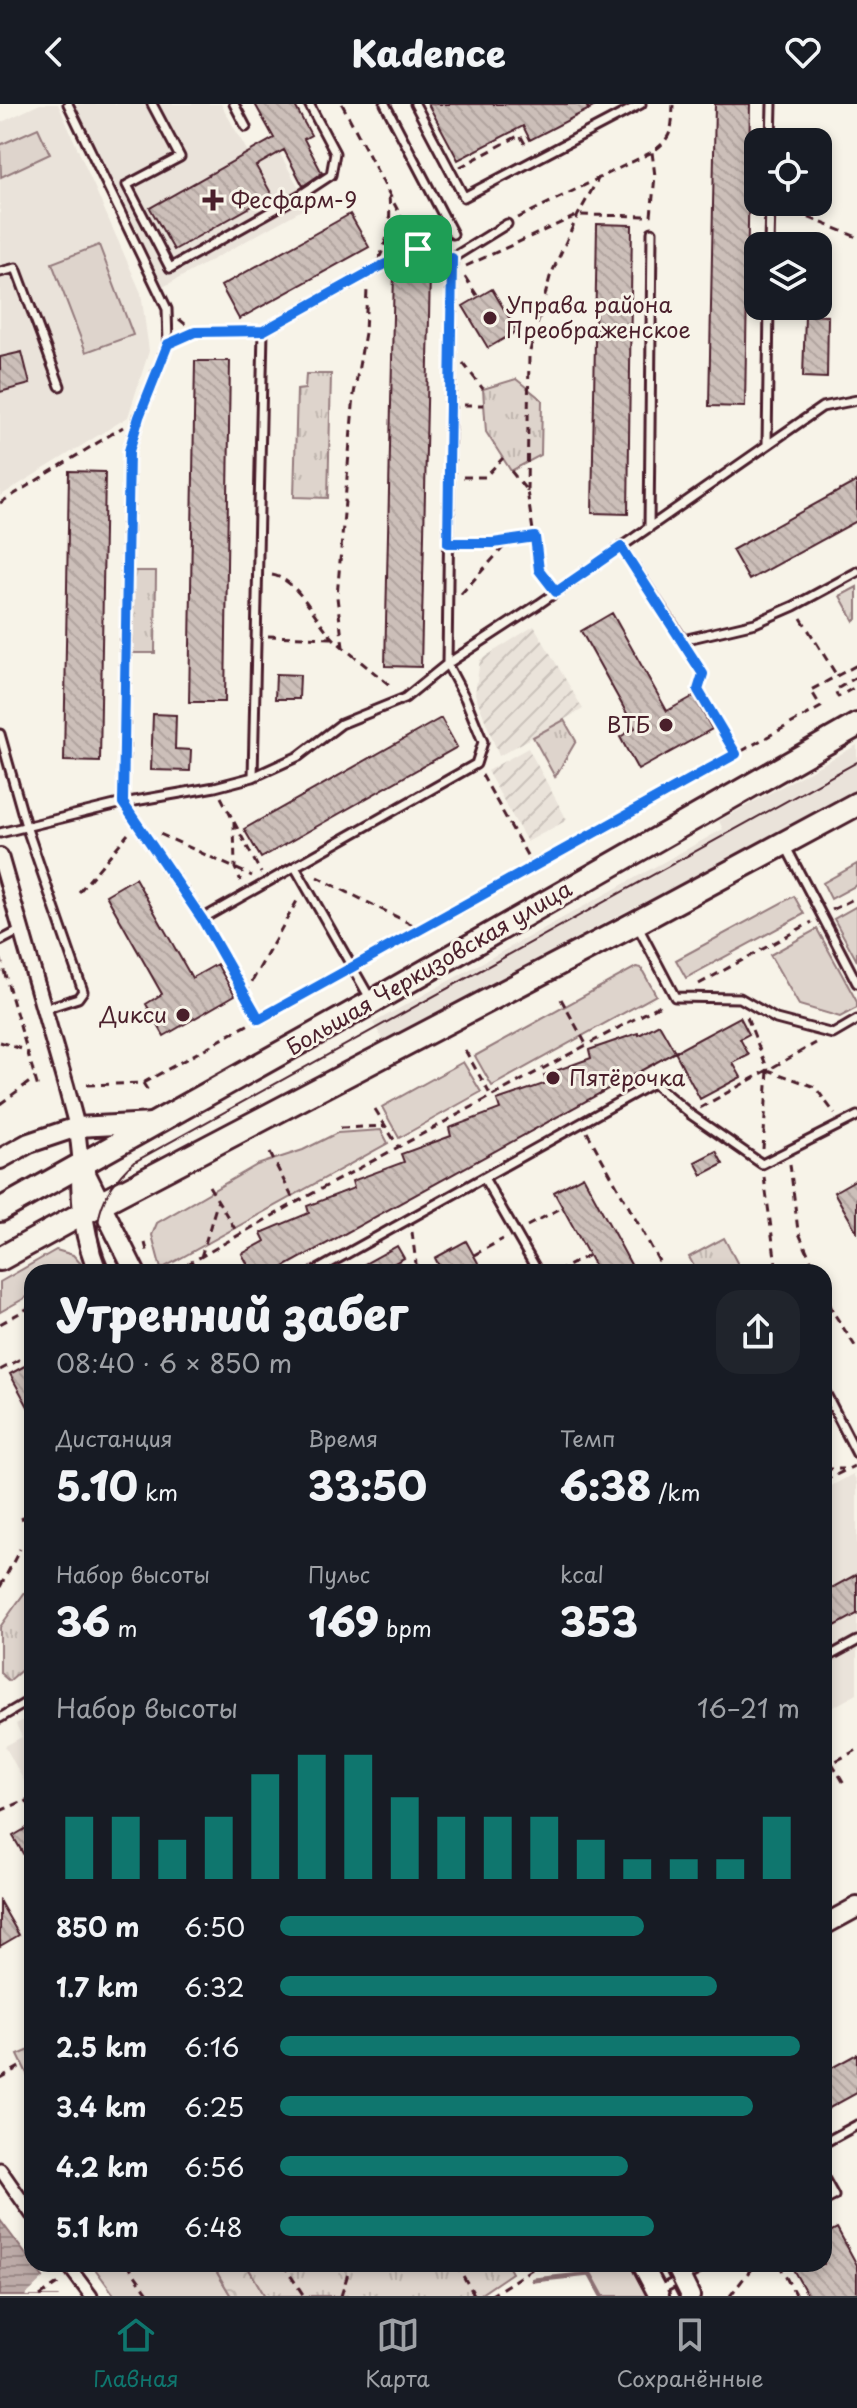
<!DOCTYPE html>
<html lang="ru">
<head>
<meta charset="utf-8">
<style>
  :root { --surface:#171b24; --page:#20242c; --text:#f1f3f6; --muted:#9ea1a6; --line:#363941; --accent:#0f766e }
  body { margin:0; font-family:"Playpen Sans",sans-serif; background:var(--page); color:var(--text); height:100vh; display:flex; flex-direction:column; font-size:30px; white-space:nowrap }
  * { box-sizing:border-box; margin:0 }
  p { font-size:26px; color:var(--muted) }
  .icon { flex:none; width:44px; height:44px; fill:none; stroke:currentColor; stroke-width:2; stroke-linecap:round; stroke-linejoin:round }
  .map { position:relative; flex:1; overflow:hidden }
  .side { position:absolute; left:24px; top:1160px; width:808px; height:1008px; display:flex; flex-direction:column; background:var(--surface); border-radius:24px; box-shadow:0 4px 12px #0003 }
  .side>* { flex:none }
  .buttons { position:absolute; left:744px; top:24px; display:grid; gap:16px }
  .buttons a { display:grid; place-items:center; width:88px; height:88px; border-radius:16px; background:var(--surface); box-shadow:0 4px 12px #0003; font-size:40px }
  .pin { position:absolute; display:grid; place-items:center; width:68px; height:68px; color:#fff; margin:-34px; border-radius:16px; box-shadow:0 4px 12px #0006 }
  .round { display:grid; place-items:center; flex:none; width:84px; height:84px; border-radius:24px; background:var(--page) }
  .overview { display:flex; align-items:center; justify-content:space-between; height:136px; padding:0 32px }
  h1 { font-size:44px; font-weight:800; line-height:60px }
  .metrics { display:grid; grid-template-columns:repeat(3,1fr); gap:12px; height:136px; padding:8px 32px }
  .metrics div { display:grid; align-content:center }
  .metrics b { font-size:40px; font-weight:800 }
  .metrics small { font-size:22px; font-weight:400 }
  .metrics p { font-size:22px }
  .chart { height:224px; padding:16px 32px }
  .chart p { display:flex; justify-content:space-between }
  .chart svg { width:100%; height:144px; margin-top:8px; stroke:var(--accent); stroke-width:6 }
  ul { padding:0 32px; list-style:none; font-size:26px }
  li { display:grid; grid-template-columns:128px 96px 1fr; align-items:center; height:60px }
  li i { height:20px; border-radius:10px; background:var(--accent) }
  header { display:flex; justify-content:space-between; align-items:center; height:104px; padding:0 32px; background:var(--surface); font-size:36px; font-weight:800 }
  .dock { display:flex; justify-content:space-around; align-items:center; height:112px; border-top:2px solid var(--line); background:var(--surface); font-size:22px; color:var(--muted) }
  .dock a { display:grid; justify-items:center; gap:4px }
  .dock .on { color:var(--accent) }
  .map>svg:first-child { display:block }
</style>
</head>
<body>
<header><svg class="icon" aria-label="back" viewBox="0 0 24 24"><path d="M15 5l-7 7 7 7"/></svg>Kadence<svg class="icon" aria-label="heart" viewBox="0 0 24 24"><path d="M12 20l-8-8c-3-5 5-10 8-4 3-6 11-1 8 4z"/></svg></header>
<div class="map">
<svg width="857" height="2192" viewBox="0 0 857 2192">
  <defs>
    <pattern id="industrial-furrows" width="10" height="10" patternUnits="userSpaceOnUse" patternTransform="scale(2)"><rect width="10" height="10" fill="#eae3da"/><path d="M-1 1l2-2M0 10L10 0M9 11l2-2" fill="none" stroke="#cac2bb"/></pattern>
    <pattern id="forest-crowns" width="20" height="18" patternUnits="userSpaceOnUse" patternTransform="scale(2)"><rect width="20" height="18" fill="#ded4cc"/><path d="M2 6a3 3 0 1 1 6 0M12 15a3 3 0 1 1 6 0" fill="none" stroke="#c0b6af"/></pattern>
    <pattern id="park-tufts" width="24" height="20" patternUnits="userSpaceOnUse" patternTransform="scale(2)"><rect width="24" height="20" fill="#ded4cc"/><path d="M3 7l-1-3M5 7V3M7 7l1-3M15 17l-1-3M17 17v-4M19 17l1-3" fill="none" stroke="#c0b6af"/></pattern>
    <pattern id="water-rules" width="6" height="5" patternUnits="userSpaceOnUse" patternTransform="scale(2)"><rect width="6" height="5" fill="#bcaaa7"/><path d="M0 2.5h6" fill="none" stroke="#9b8a88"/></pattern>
    <pattern id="building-back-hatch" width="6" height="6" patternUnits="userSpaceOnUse" patternTransform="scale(2)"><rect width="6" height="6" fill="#ccbfb9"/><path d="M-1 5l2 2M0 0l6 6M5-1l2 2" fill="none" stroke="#b1a49f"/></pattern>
  </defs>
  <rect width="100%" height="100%" fill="#f7f3e8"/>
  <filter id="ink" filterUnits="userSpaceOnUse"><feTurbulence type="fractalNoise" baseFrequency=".0125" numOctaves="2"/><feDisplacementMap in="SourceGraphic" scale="16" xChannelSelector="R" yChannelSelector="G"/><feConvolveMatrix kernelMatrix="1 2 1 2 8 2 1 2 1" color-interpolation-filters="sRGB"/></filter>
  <g filter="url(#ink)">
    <path fill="#eae3da" d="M40,0h18l83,189 8,58 -21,66 -128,79v-373z
      M74,0h147l34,61 24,-13 30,54 -146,81z
      M857,641v45l-212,119 -7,-4 -254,136 -11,-18 350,-194 -4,-8z
      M853,1370l4,8v212l-33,18v-222z
      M32,1612v80l-27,-50 17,-9 -6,-13z"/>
    <path fill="url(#industrial-furrows)" d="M534,522l49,83 -84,47 -24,-62 5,-34z
      M528,644l39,72 -40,22 -40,-71z"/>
    <path fill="#ded4cc" stroke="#947a7c" stroke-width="2" d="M38,24l12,26 -49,23 -1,-32z
      M99,141l34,90 -47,17 -34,-89z
      M857,760v21l-26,14 -8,-16z
      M794,792l10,18 -118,64 -10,-18z
      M857,802v55l-23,-42z
      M817,825l40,73v6l-17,9 -41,-12 -29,-50z
      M636,863l5,1 15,27 -164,91 -17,-30z
      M463,958l18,30 -82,46 -17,-31z
      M381,1026l7,13 -227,126 -9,-34 5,-12 100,-58 46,-15 34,-17z
      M56,1146l17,5 9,10 -12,7h-38v22l-32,18v-30z
      M94,2160h118l19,32h-116l-22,-30z
      M630,2160l17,32h-45l-16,-32z"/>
    <path fill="url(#forest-crowns)" stroke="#947a7c" stroke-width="2" d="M212,2160h34l19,32h-34z"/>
    <path fill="url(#park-tufts)" stroke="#947a7c" stroke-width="2" d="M306,270h25l-3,124 -34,-1 3,-107 8,-1z
      M516,275l26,21 -1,55 -30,16 -25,-39 -3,-43z
      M132,467h24l-1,82h-24z
      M857,483v32l-3,2 -14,-25z
      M564,616l12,21 -21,36 -22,-40z
      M724,1134l18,34h-45l-8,-15z
      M25,1488l7,12v57l-23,20 -9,-8v-46z
      M32,1945v35l-14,-29z
      M246,2160h261l5,9 -34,23h-213z"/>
    <path fill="url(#water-rules)" stroke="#8e7275" stroke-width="2" d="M0,2116l57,76h-57z"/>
    <path fill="#f7f3e8" d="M47,2171l14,21h-36z"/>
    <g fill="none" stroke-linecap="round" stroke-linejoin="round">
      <path stroke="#8e7275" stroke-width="5" d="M590,2161l3,-1
        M534,2176l56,-6 12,22"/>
    </g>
    <path fill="url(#building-back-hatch)" stroke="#4a1f2b" stroke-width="2" d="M255,0h39l17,31 -7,4 18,34 -19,13 -19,-36 -28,16 16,29 -98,55 -24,-42 124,-70z
      M428,0h171l-69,36 -7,-14 -65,34z
      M715,0h35l-5,303 -36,-1z
      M350,110l19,33 -130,72 -18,-33z
      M597,120l35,1 -4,289 -36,-1z
      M394,168l36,1 -9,394 -36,-1z
      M492,185l25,42 -29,17 -25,-42z
      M805,211l23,1 -1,62 -24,-1z
      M22,248l8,32 -30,8v-35z
      M195,257h35l-5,341h-36z
      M69,367l36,1 -5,290 -36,-1z
      M857,377v40l-108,59 -17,-30z
      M612,509l55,98 27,-15 18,33 -74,41 -18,-33 15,-9 -54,-97z
      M276,570l24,1 -1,24h-24z
      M153,610l23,1 -1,34 16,1 -1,21 -39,-1z
      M441,614l16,29 -196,111 -17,-29z
      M135,774l57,100 25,-14 18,31 -71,41 -18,-32 16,-10 -56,-99z
      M740,913l9,17 -9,5 9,16 -16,8 8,14 -41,22 -25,-47z
      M659,920l16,28 -400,220h-23l-10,-18 23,-13 -4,-8 48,-20 -2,-7 47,-18 -2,-7 52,-19 -3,-8 50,-18 -2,-8 51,-19 -3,-9 50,-17 -3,-8 47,-17 -2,-8 49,-17 1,2z
      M716,1047l7,13 -21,11 -7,-13z
      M583,1072l52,96h-37l-44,-80z
      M857,1075v53l-23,-40z
      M466,1137l17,31h-41l-7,-14z
      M397,1142l7,12 -26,14h-28z
      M32,1258v52l-22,-40z
      M857,1470v40l-33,18v-40z
      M32,1721v44l-19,-33z
      M0,1798l19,33 -19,11z
      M857,1950v39l-33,18v-39z
      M837,2124l20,37v31h-49l-18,-32h34v-29z"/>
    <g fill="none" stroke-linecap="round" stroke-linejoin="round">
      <defs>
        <path id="service" d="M68,0l99,205 1,35 -29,73 -10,34 -6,352 79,116 274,-155 7,-22 -18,-44 -18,-34 5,-406 55,-34
          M152,0l28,53 -53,28 43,83 132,-74 29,-19 4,-22 -26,-49
          M234,0l12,23
          M385,0l68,130
          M415,0l49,93 177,-93
          M771,38l1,-38
          M769,142l1,-44
          M0,168l16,-4 44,118
          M767,340l2,-138
          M649,424l3,-296
          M621,443l62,93 72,-17 39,-17 63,-34
          M0,630l26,92 57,165 -5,7 -34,11
          M253,673l10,-446 112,-62
          M0,729l123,-30 92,-16 38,-10 46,-21 42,-32 64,-26 42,-34 92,-60 283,-197 35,-7
          M785,741l72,138
          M295,763l76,133
          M637,821l38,72 65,1 36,21 57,15 24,-14
          M0,837l21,-11
          M484,1074l54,94
          M314,1168l339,-189 37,31 72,50 95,-48
          M824,1286l33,64
          M824,1555l33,-18
          M0,1614l32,-19
          M824,2039l33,-18
          M824,2074l10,18 -10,5
          M658,2187l51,-27"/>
        <path id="pedestrian" d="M0,2065l32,46
          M67,2160l24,32"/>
        <path id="minor" d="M0,752l66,230 11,41 4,37"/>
        <path id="tertiary" d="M0,1055l29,-16 48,-16 76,-4
          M81,1060l54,108
          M81,1067c0,36 3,68 18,101
          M824,1821l33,-18
          M642,2160l17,32
          M674,2160l16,32"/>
        <path id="primary" d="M0,1106l372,-208 485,-277
          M0,1155l100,-55 536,-281 221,-119"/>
      </defs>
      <use href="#service" stroke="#4a1f2b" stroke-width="13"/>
      <use href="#pedestrian" stroke="#4a1f2b" stroke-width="17"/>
      <use href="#minor" stroke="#4a1f2b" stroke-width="20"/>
      <use href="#tertiary" stroke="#4a1f2b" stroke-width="24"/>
      <use href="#primary" stroke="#4a1f2b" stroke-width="28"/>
      <path stroke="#4a1f2b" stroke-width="3" stroke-dasharray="8 6" stroke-linecap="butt" d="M342,0l76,145
        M586,0l6,12
        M460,63l60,-32 8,14
        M783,103l74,30
        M651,112l4,-40 -3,-24
        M518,114l134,-66c21,-14 20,-24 21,-48
        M379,155c10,-22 12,-39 10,-63
        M385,160l33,-15 23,6
        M466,162l112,-51 73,1
        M465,173l13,20
        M179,215l16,13
        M179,235l16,-7 55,-1
        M463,259l20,26
        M464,301h20
        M511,367l16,20 12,79 10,13
        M463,373h22l18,-19
        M527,387l2,-136 21,-78 28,-62 21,-38
        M0,399l123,-76
        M459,439h34l42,-6
        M272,471c26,4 45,48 63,65 19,17 39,32 58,48
        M461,490l49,-54
        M801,514l36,58
        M268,532l65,2
        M343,543l-6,-50 17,-203 11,-61 2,-44
        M689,546l14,24 -5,16 38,64
        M857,573l-22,13 3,7 19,-11
        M482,671l51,91
        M221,693l13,25 1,46 6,13
        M234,718l27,51
        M160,730l92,42
        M317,773l104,52
        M79,788l49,-58
        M832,806l25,-13
        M207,824l52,91
        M0,853l38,131
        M362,858l459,-255 -10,-17 46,-25
        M699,880l113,-62
        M245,890l53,-95
        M561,895l25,45
        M747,913l21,53 47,17 20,27
        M0,938l25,8
        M465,946l26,46
        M143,979l7,11
        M87,981l56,-2 198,-110
        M0,1000l35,-26
        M700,1004l116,-65
        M375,1005l24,39
        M340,1024l46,-2
        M587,1028l78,140
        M763,1045l5,-79
        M270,1049l25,50
        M790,1060l8,67 18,41
        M764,1073l13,95
        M209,1082l29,48
        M527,1122l36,-19
        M412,1128l5,40
        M145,1139l3,11
        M474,1151l29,-16
        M201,1153l17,-57
        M174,1168l121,-69 369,-200
        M556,1168l33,-17
        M824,1186l9,22 24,37
        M0,1220l32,-18
        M0,1266l32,-17
        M824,1365h19
        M824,1377l30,-15
        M21,1415l11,-6
        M0,1483l20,-38
        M832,1659l13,22
        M824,1663l33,-17
        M0,1707l26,-11 6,10
        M824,1843l9,-5
        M0,1974l23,-13
        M127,2160l23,32
        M283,2160l21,32
        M456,2160l19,32
        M779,2160l17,32
        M40,2192l23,-16
        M341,2192l10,-32
        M490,2192l50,-32
        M730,2192l25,-32"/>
      <use href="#service" stroke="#f7f3e8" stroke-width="7"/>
      <use href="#pedestrian" stroke="#f7f3e8" stroke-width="11"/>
      <use href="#minor" stroke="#f7f3e8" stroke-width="14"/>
      <use href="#tertiary" stroke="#f7f3e8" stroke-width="18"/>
      <use href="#primary" stroke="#f7f3e8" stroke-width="22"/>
      <path stroke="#4a1f2b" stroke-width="2" d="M109,1168c-23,-42 -9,-80 25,-110l723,-400
        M664,2160l16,32"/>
    </g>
  </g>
  <g fill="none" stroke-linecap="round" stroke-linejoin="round" filter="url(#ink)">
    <defs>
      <path id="route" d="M418,145l34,9 -4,285h45l42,-6 4,33 17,22 65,-45 82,127 -5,16 38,64 -477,265 -57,-100 -79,-116 6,-352 10,-34 29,-73 27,-12 68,-1 112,-62z"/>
    </defs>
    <use href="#route" stroke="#fff" stroke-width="16"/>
    <use href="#route" stroke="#1a73e8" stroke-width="10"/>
  </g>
  <g fill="#4a1f2b" stroke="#f7f3e8" stroke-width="3">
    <path d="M209 84h8v8h8v8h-8v8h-8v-8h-8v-8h8z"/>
    <circle cx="490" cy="214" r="8"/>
    <circle cx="666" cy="621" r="8"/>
    <circle cx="183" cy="911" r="8"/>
    <circle cx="553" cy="974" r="8"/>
  </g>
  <g text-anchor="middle" stroke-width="6" stroke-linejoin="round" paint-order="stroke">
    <g font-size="22" fill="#4a1f2b" stroke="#f7f3e8" text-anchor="start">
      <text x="231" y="104">Фесфарм-9</text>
      <text x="506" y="209">Управа района<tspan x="506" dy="25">Преображенское</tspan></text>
      <text x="650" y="629" text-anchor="end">ВТБ</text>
      <text x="167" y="919" text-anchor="end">Дикси</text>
      <text x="569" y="982">Пятёрочка</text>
    </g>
    <g font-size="22" fill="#4a1f2b" stroke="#f7f3e8">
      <text transform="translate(429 864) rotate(-30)" y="8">Большая Черкизовская улица</text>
    </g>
  </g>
</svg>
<div class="buttons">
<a><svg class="icon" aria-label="locate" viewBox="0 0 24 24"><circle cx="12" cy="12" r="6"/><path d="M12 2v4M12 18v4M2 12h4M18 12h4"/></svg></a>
<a><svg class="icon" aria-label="layers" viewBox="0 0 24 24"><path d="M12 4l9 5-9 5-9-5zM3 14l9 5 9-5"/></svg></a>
</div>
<div class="pin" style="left:418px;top:145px;background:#1e9e55"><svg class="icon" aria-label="arrive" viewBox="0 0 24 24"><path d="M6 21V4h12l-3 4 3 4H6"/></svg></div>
<section class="side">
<div class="overview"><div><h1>Утренний забег</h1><p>08:40 · 6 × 850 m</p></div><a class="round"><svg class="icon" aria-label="share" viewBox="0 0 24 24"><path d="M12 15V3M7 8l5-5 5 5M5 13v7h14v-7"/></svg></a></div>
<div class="metrics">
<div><p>Дистанция</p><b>5.10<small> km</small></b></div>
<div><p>Время</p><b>33:50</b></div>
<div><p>Темп</p><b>6:38<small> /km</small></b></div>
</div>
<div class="metrics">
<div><p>Набор высоты</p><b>36<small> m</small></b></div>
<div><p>Пульс</p><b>169<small> bpm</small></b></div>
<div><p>kcal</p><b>353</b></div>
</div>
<div class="chart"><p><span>Набор высоты</span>16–21 m</p>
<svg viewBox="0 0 160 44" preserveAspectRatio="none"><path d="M5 44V25M15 44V25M25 44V32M35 44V25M45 44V12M55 44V6M65 44V6M75 44V19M85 44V25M95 44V25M105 44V25M115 44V32M125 44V38M135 44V38M145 44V38M155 44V25"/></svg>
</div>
<ul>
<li><b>850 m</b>6:50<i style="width:70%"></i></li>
<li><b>1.7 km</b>6:32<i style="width:84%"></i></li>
<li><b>2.5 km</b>6:16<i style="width:100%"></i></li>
<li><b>3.4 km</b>6:25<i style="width:91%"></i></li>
<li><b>4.2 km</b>6:56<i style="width:67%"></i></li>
<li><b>5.1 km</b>6:48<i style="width:72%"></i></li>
</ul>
</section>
</div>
<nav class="dock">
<a class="on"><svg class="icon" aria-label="home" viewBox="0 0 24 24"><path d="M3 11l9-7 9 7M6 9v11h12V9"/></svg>Главная</a>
<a><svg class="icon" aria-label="map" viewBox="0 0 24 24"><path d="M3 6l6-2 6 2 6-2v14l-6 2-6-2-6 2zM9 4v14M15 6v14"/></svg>Карта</a>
<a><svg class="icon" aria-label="saved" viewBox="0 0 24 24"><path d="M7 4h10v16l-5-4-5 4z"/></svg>Сохранённые</a>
</nav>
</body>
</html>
